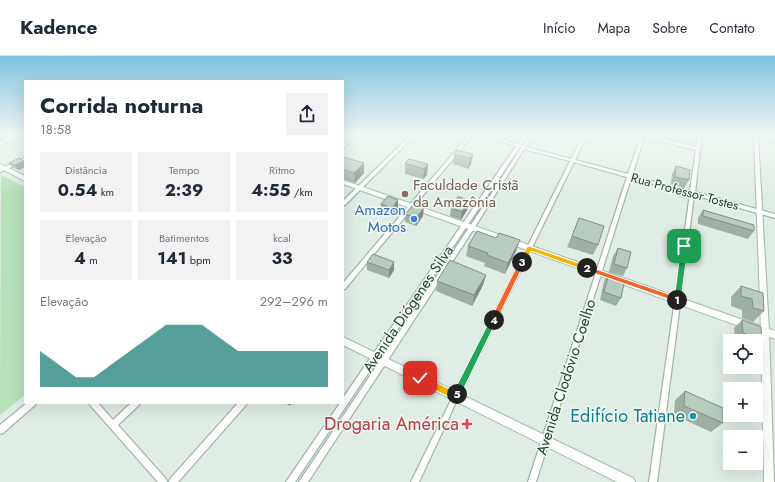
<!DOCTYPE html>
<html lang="pt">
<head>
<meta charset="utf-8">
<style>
  :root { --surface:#fff; --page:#f2f2f3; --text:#1f2937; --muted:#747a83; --line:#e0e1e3; --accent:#0f766e }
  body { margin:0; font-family:Jost,sans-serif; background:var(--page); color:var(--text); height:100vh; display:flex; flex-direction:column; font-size:15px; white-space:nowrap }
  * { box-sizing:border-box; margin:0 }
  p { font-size:13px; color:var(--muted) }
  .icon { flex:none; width:22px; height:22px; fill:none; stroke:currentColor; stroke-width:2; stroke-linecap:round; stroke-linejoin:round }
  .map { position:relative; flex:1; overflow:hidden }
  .side { position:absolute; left:24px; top:24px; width:320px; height:324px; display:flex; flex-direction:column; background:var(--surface); border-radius:0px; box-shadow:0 4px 16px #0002 }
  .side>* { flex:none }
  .buttons { position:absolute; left:723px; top:278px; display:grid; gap:8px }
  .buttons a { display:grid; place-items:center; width:40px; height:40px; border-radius:0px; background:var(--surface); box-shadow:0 4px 16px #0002; font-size:20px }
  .pin { position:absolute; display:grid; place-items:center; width:34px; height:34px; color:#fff; margin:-17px; border-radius:8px; box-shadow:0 2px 6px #0006 }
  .km { position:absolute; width:20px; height:20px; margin:-10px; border-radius:50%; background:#222; color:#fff; font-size:11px; line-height:20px; text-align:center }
  .round { display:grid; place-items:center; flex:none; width:42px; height:42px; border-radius:0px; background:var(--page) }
  .summary { display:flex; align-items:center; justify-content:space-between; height:68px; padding:0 16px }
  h1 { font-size:22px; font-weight:700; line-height:30px }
  .metrics { display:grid; grid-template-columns:repeat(3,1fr); gap:6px; height:68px; padding:4px 16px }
  .metrics div { display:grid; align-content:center; border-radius:0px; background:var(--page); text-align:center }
  .metrics b { font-size:17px; font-weight:700 }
  .metrics small { font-size:11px; font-weight:400 }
  .metrics p { font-size:11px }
  .chart { height:112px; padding:8px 16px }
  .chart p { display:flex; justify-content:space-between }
  .chart svg { width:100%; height:72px; margin-top:4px; fill:var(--accent); opacity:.7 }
  header { display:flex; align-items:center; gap:24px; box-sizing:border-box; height:56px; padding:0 20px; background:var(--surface); border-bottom:1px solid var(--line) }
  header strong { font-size:19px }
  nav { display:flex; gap:22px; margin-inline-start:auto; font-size:14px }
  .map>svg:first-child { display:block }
</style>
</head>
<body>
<header>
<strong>Kadence</strong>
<nav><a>Início</a><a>Mapa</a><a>Sobre</a><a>Contato</a></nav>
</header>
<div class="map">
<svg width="775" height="426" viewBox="0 0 775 426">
  <rect width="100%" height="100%" fill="#e0ede4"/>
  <path fill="#b6e1b9" d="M1,119l24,12v208l-25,20z"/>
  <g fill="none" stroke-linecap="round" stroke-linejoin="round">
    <defs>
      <path id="minor" d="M354,79h5l-16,13v-3z
        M411,79h4l-70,70h-2v-4z
        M469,79h4l-128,154h-2v-6z
        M477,79h7l34,9 6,-9h4l-7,10 1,1 7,-11h4l-7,12 45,12 12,-24h4l-12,25 53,14 13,-39h8l47,12 2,-12h4l-7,57 80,22v4l-81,-23 -37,287h-8l41,-288 -59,-16 -95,304h-8l99,-305 -53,-15 -116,236 -39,84h-8l43,-88 116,-233 -46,-12 -51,81 -165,252h-9l170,-254 52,-80 -1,-1 -225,335h-9l54,-79h3v-5l173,-252zM644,81l52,13 -6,41 -58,-15z
        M749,79h9l17,4v2z
        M25,102v3l-25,11v-3z
        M27,347h9l-1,2 -32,28 -3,1v-9z
        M89,347h9l15,17 18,-17h9l-1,2 -21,20 48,54 1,3h-9l-68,-77z
        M238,347h9l-1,2 -68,77h-9l1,-3z"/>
      <path id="tertiary" d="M13,79h7l-20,10v-4z
        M754,79l4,1 11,195 5,151h-10l-3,-151z"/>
      <path id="secondary" d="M0,108l25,12v5l-25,-13z
        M343,124l432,151v8l-432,-155z
        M343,281l290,141 2,4h-18l-274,-137z"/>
    </defs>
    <use href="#minor" stroke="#a2b5aa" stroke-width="2.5"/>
    <use href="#tertiary" stroke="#a2b5aa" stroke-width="2"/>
    <use href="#secondary" stroke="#a0bdad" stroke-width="2"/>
    <use href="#minor" fill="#fff" fill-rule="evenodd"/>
    <use href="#tertiary" fill="#fff" fill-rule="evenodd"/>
    <use href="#secondary" fill="#fff" fill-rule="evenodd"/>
  </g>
  <path fill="#9eafa4" d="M454,98h19l-2,10 -3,5 -15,-5z
    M343,101l21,16 -9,10 -12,-4z
    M25,106l-6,8 -6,-2 -4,-5z
    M405,107l23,1 -1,11 -4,4 -18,-5z
    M676,110l13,14 -5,8 -13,-4 1,-10z
    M381,148l17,4 -6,8 -11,-4z
    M451,152h17l-7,12 -11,-4z
    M703,154l51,21 -6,8 -50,-15v-6z
    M405,158l18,2 -7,10 -11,-4z
    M579,162l19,27 -5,10 -26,-8z
    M468,190l48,5 -11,23 -21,-8 1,-3 -19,-7z
    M618,192l9,20 -4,8 -14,-4 4,-16z
    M367,206l27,8 -5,8 -22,-8z
    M609,217l12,25 -5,8 -16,-6 4,-19z
    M486,219l-3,10 -11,21 -36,-15 1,-10z
    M741,230l23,25 -11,11 -11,-4v-8l-11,-4v-9z
    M742,264l20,20 -6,6v-5h-21l-1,-13z
    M685,335l38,32 -12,9 -37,-17 1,-15z
    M285,347h7l-2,3z"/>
  <path fill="#818e86" d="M473,98l-2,10 -3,5 2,-11z
    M24,105l1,1v5l-6,3 -4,-5z
    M364,107v10l-9,10 -1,-10z
    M428,108l-1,11 -4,4 1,-10z
    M398,144v8l-6,8v-8z
    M470,144l-2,8 -7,12 1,-8z
    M424,152l-1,8 -7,10v-8z
    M520,184l-4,11 -11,23 3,-11z
    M394,206v8l-5,8v-8z
    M486,219l-3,10 -11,21 2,-11z"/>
  <path fill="#b8cbbf" stroke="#818e86" d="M457,94l16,4 -3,4 -16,-4z
    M343,101l21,6 -10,10 -11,-4z
    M19,102l5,3 -9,4 -6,-2z
    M409,103l19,5 -4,5 -19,-6z
    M676,110l14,4 -1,10 -14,-3z
    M388,140l10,4 -6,8 -11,-4z
    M458,141l12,3 -8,12 -11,-4z
    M413,149l11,3 -8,10 -11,-4z
    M703,154l51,15v6l-51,-15z
    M579,162l25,8 -6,19 -26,-9z
    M477,175l19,7 3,-5 21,7 -12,23 -21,-8 1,-2 -20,-7z
    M618,192l13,4 -4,16 -13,-4z
    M373,198l21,8 -5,8 -22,-8z
    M450,204l36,15 -12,20 -37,-14z
    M609,217l16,6 -4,19 -17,-6z
    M741,230l22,7 1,18 -11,-3 -1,-9 -11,-3z
    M742,264l19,7 1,13 -19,-7z
    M685,335l38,17v15l-39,-17z"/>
  <linearGradient id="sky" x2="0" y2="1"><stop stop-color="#7fc2e0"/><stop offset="0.57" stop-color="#f1f7f3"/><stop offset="1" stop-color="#f1f7f3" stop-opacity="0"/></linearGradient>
  <rect width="775" height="139" fill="url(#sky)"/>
  <path fill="#22a559" stroke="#fff" d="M684,188l4,2 -7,54 -4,2 -3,-2 7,-54z"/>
  <path fill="#f0652b" stroke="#fff" d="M587,210l93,32 1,2 -4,2 -92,-32 -1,-2z"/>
  <path fill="#f5b400" stroke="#fff" d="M529,190l61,21v1l-3,3 -56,-20 -7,13h-4l-1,-2 8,-15z"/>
  <path fill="#f0652b" stroke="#fff" d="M522,204l3,2 -28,58 -3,3 -3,-1 -1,-2 29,-58z"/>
  <path fill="#22a559" stroke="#fff" d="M494,261l3,3 -37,76h-6l-2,-2 2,-3 37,-73z"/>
  <path fill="#f5b400" stroke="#fff" d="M420,319l34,16h6l1,3 -3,5h-5l-36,-18v-5z"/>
  <circle fill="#8d6e63" stroke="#f1f9f3" stroke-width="1.5" cx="405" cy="138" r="4"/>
  <circle fill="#3f7fe0" stroke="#f1f9f3" stroke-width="1.5" cx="414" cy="163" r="4"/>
  <circle fill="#0f9aa8" stroke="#f1f9f3" stroke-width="1.5" cx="693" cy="360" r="4"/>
  <path fill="#e0444e" stroke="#f1f9f3" stroke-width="1.5" d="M465 362h4v4h4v4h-4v4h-4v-4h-4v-4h4z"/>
  <g text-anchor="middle" stroke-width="3" stroke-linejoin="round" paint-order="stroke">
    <g font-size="13" fill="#1f3f30" stroke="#f1f9f3">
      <text transform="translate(685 135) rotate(15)" y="5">Rua Professor Tostes</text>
    </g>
    <g font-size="15" fill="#785e54" stroke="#f1f9f3" text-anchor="start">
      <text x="413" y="134">Faculdade Cristã<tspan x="413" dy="17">da Amazônia</tspan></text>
    </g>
    <g font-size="15" fill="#366cbe" stroke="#f1f9f3" text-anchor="end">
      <text x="406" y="159">Amazon<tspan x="406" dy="17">Motos</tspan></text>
    </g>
    <g font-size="15" fill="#1f3f30" stroke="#f1f9f3">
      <text transform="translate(408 253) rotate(-56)" y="5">Avenida Diógenes Silva</text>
      <text transform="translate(566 321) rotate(-72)" y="5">Avenida Clodóvio Coelho</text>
    </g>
    <g font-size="18" fill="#0d838f" stroke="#f1f9f3" text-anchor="end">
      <text x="685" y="366">Edifício Tatiane</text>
    </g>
    <g font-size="18" fill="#be3a42" stroke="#f1f9f3" text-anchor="end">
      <text x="459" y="374">Drogaria América</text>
    </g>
  </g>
</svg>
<div class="buttons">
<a><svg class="icon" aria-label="locate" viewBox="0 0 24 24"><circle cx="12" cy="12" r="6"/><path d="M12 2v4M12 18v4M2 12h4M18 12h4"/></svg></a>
<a>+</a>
<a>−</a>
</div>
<div class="pin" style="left:684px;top:190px;background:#1e9e55"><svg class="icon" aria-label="arrive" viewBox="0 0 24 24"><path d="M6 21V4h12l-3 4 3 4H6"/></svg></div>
<div class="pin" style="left:420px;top:322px;background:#d93025"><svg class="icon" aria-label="check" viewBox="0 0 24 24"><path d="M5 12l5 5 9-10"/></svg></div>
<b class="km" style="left:677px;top:244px">1</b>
<b class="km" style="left:587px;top:212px">2</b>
<b class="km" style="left:522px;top:206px">3</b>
<b class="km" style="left:494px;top:264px">4</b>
<b class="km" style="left:457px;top:338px">5</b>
<section class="side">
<div class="summary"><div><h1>Corrida noturna</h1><p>18:58</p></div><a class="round"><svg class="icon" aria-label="share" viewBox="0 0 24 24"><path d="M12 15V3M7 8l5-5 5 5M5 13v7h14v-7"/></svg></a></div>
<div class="metrics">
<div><p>Distância</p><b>0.54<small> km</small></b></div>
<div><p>Tempo</p><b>2:39</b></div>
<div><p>Ritmo</p><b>4:55<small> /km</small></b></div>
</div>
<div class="metrics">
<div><p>Elevação</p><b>4<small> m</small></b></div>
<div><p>Batimentos</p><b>141<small> bpm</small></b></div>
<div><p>kcal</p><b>33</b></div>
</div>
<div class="chart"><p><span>Elevação</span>292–296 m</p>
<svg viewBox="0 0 160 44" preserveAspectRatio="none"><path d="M0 44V22L10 30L20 38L30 38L40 30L50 22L60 14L70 6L80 6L90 6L100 14L110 22L120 22L130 22L140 22L150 22L160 22V44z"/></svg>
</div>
</section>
</div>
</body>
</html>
